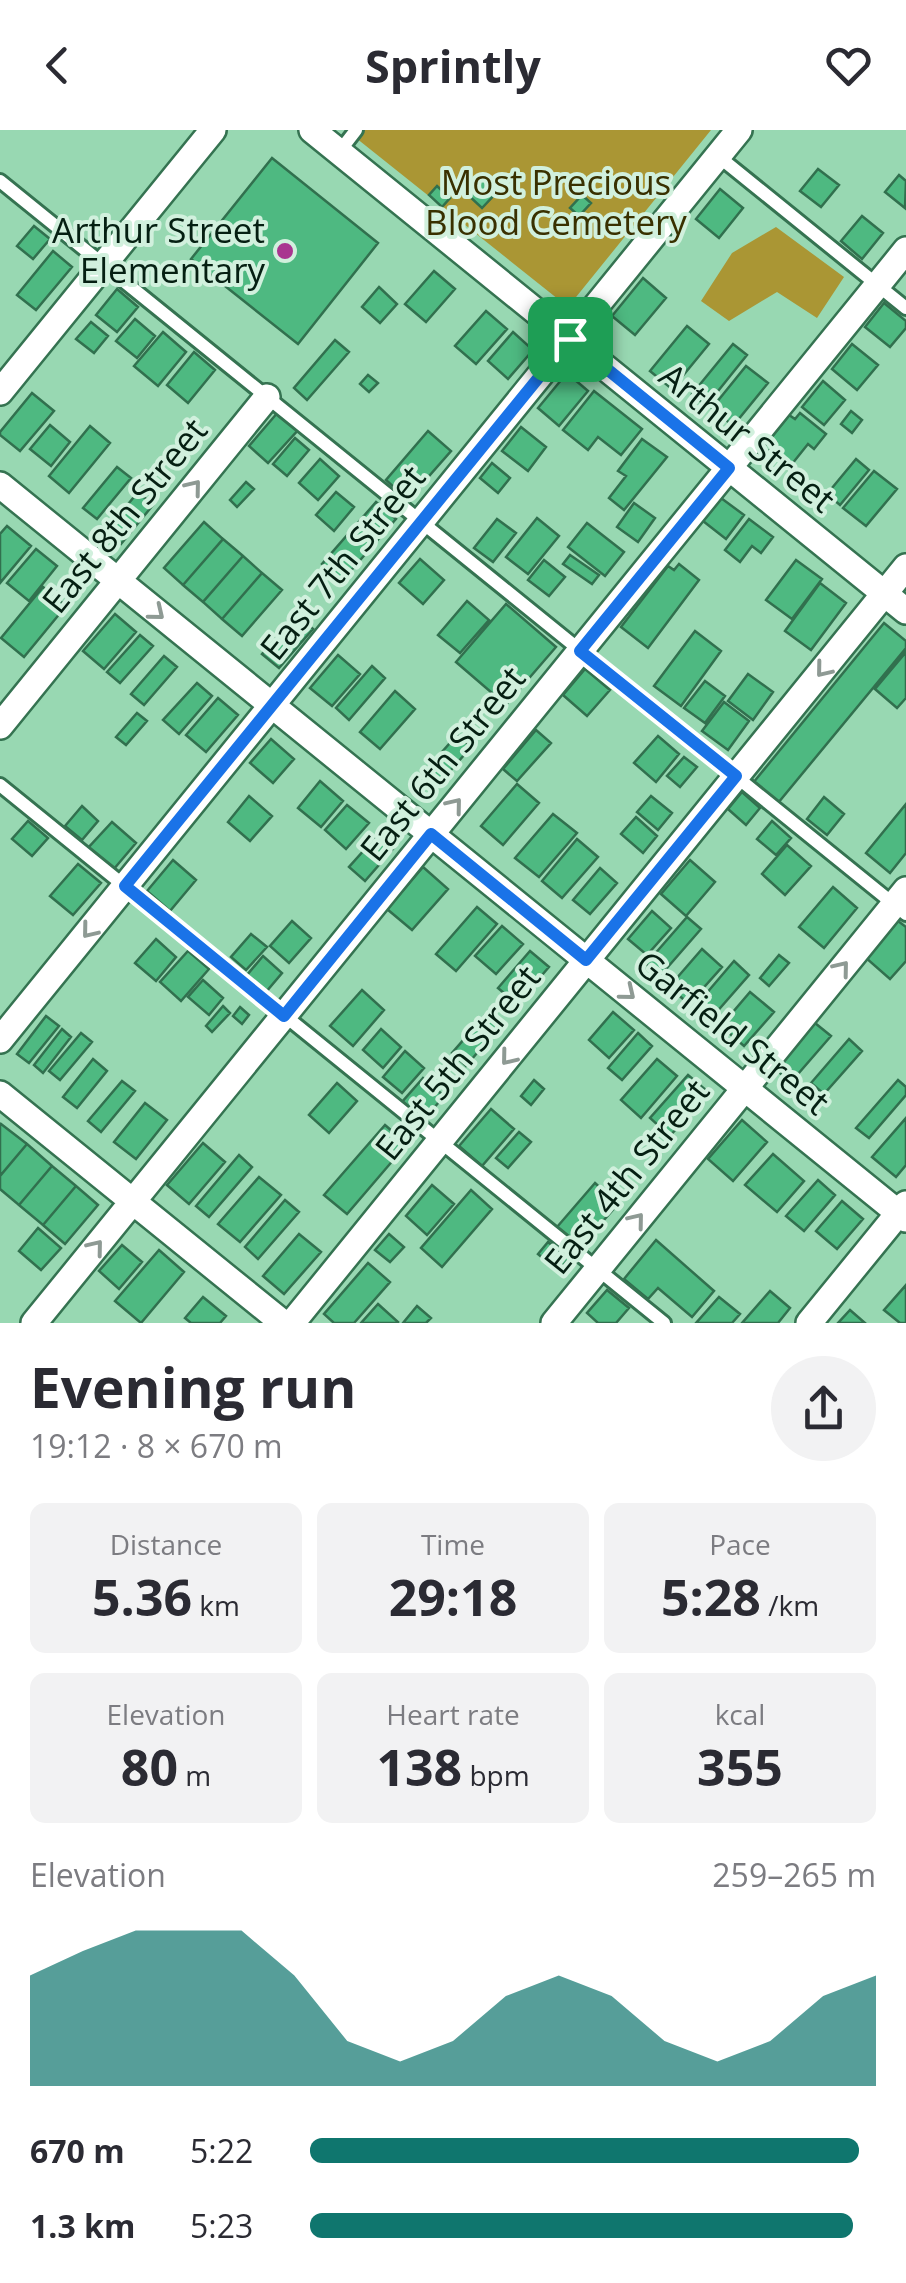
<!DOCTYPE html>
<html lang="en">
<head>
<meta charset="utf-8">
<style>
  :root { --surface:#fff; --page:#f2f2f3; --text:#2b2b33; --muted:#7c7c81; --accent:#0f766e }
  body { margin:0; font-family:"Open Sans",sans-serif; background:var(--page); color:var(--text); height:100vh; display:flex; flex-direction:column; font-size:38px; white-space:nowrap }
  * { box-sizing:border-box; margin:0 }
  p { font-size:32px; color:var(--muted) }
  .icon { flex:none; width:55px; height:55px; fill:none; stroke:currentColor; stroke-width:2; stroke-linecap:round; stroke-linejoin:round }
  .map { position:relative; height:1193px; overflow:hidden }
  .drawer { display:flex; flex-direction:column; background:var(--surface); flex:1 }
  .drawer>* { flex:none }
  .pin { position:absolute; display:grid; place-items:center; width:85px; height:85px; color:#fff; margin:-42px; border-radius:20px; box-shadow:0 5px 15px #0006 }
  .round { display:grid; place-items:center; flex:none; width:105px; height:105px; border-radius:52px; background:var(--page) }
  .head { display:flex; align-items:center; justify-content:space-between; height:170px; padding:0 30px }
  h1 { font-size:55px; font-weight:700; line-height:75px }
  .figures { display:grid; grid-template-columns:repeat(3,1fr); gap:15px; height:170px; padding:10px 30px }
  .figures div { display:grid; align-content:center; border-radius:15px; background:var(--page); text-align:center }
  .figures b { font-size:50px; font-weight:700 }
  .figures small { font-size:28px; font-weight:400 }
  .figures p { font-size:28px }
  .chart { height:280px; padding:20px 30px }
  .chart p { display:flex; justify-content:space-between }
  .chart svg { width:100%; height:180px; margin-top:10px; fill:var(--accent); opacity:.7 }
  ul { padding:0 30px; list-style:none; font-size:32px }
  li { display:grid; grid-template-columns:160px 120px 1fr; align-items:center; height:75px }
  li i { height:25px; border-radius:12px; background:var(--accent) }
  header { display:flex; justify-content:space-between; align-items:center; height:130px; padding:0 30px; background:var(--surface); font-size:45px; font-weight:700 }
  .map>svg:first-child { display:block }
</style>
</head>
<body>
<header><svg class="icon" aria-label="back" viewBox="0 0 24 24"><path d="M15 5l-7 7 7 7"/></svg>Sprintly<svg class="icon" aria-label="heart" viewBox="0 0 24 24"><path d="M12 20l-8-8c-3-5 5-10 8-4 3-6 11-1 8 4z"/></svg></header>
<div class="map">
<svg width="906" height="1193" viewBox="0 0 906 1193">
  <rect width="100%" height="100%" fill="#98d8b2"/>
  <path fill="#aa9634" d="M346,0h365l-143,177z
    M776,97l68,50 -27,41 -40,-26 -48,29 -28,-20 31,-48z"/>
  <path fill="#4eb981" stroke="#31704e" stroke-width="2.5" d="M272,28l106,85 -80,101 -107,-85z
    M818,39l21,16 -18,22 -21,-16z
    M899,45l7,6 -1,27 -20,-16z
    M483,49l14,13 -15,16 -14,-13z
    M437,56l13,12 -8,9 -13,-12z
    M720,59l23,19 -24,30 -23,-19z
    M582,65l9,8 -12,13 -9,-8z
    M862,86l21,17 -21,26 -21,-18z
    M34,96l16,13 -17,20 -16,-13z
    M53,121l19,16 -36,43 -19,-15z
    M434,141l21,18 -29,33 -21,-18z
    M643,148l23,20 -31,37 -23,-19z
    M379,157l18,17 -17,19 -18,-16z
    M117,159l21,18 -21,25 -21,-17z
    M884,173l22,18v7l-16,19 -25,-20z
    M486,181l21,18 -31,35 -21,-18z
    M135,189l20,17 -18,22 -21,-17z
    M91,192l17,14 -14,17 -18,-14z
    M687,196l22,18 -37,45 -22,-18z
    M163,202l23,20 -28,34 -24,-20z
    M513,202l20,18 -25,29 -20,-18z
    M335,210l14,12 -42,48 -13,-12z
    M733,214l14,11 -41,51 -14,-12z
    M852,214l26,21 -21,25 -25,-21z
    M194,222l21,18 -27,33 -21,-18z
    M746,236l22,17 -35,43 -21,-18z
    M567,243l21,18 -29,35 -21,-18z
    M368,245l10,8 -9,9 -9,-8z
    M823,251l22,19 -21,25 -22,-18z
    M594,261l48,38 -21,26 -23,-18 -10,13 -25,-20z
    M32,263l22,18 -34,40 -20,-16v-3z
    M279,281l20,18 -31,34 -19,-17z
    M851,281l11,9 -10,13 -11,-9z
    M800,283l26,21 -12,15 -6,-5 -20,25 -20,-17 8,-10 -5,-4 18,-23 6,4z
    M50,295l20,17 -19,24 -21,-17z
    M90,296l20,17 -41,50 -20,-17z
    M521,297l25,20 -18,24 -26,-20z
    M428,301l23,20 -43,49 -22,-20z
    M295,308l14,12 -22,26 -14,-12z
    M642,309l25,18 -43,53 -15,-12 17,-22 -8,-5z
    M320,329l19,17 -21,24 -19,-17z
    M856,329l13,11 -29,35 -13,-11z
    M492,333l18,15 -12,15 -18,-15z
    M117,337l14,11 -34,41 -14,-11z
    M874,341l23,18 -31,37 -23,-18z
    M246,352l8,7 -17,18 -7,-7z
    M138,362l15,13 -32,39 -15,-13z
    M336,362l18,15 -20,24 -18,-16z
    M721,368l23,17 -18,24 -23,-18z
    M376,372l20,17 -55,63 -19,-18z
    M634,373l21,15 -17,24 -21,-15z
    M537,388l22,18 -31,38 -22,-17z
    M497,389l19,14 -23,29 -19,-14z
    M749,389l24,18 -12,16 -9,-7 -12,16 -15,-12z
    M204,392l19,17 -40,46 -19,-17z
    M587,393l37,29 -19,24 -37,-29z
    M7,396l24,20 -31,37v-49z
    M223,409l20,17 -40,46 -20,-17z
    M36,419l21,17 -28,35 -22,-18z
    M570,425l29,20 -7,9 -29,-20z
    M243,426l19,17 -40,46 -19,-17z
    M420,429l24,21 -21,24 -24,-21z
    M544,430l21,17 -16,19 -21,-16z
    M796,430l26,19 -30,40 -26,-19z
    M679,434l20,16 -51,68 -27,-21 47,-61 6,4z
    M262,443l20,17 -40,46 -20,-17z
    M820,453l26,20 -35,47 -26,-19z
    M43,457l23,19 -42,51 -23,-19z
    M467,471l22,19 -29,33 -22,-18z
    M506,474l50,43 -50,58 -50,-43z
    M115,484l21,18 -32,37 -21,-18z
    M296,485l17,14 -34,39 -17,-14z
    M884,493l22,18v7l-128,155 -25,-20z
    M695,501l26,20 -40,55 -27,-20z
    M140,505l13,11 -33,37 -13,-11z
    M906,522v46l-9,10 -22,-19z
    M338,525l22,19 -28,32 -22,-18z
    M164,526l13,11 -33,38 -13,-11z
    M372,536l13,12 -36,42 -13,-12z
    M585,539l25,21 -23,26 -24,-21z
    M748,544l25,18 -20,28 -25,-19z
    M705,551l20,15 -20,27 -21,-15z
    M197,553l15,13 -33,38 -16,-14z
    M395,561l20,18 -35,40 -20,-17z
    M218,568l20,17 -32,37 -20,-17z
    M724,572l25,19 -21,29 -26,-19z
    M137,583l10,8 -21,24 -10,-8z
    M536,600l15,13 -34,38 -14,-12z
    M457,605l14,12 -39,45 -14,-13z
    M658,606l21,18 -23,28 -22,-19z
    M271,609l23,20 -21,24 -23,-20z
    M684,627l13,10 -17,20 -13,-11z
    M320,651l23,20 -22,26 -23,-19z
    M517,654l22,19 -36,42 -22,-19z
    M742,662l18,16 -14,17 -18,-16z
    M249,666l23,20 -22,25 -22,-19z
    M651,666l21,17 -14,17 -21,-18z
    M824,667l20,17 -17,21 -20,-16z
    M906,674v49l-16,20 -24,-20z
    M347,675l22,18 -23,26 -21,-19z
    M82,676l16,15 -16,19 -17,-14z
    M553,684l24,19 -38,44 -24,-19z
    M636,687l21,19 -14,17 -22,-19z
    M28,691l20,17 -16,18 -20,-17z
    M772,691l19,17 -15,17 -19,-16z
    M112,692l24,21 -23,27 -25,-22z
    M383,699l15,14 -33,38 -16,-14z
    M577,709l21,18 -36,41 -20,-17z
    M787,715l24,21 -26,29 -23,-21z
    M173,730l23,20 -26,31 -23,-20z
    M690,730l25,22 -29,34 -25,-22z
    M78,734l23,19 -28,32 -23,-19z
    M423,737l25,22 -36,41 -25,-21z
    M600,738l17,15 -27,31 -17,-14z
    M833,757l24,21 -33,40 -25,-21z
    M477,777l20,17 -41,47 -20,-17z
    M652,781l19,17 -24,27 -19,-16z
    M687,787l14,12 -41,47 -14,-12z
    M292,791l19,17 -22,25 -19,-17z
    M898,791l8,6v34l-16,18 -24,-21z
    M502,796l21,18 -27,30 -21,-18z
    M251,804l16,13 -21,23 -15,-13z
    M156,809l20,18 -20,24 -21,-18z
    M702,819l20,18 -33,37 -20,-17z
    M188,821l21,18 -28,32 -21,-19z
    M530,821l19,16 -32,37 -19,-16z
    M779,825l10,8 -20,23 -9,-8z
    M263,826l19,17 -16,19 -19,-17z
    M734,831l15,14 -35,40 -15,-13z
    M203,850l20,18 -14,17 -21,-18z
    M362,860l22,20 -31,36 -23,-20z
    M750,862l24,20 -30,34 -23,-20z
    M223,876l7,7 -18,19 -6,-6z
    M240,877l9,8 -7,9 -9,-8z
    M613,882l21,18 -25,28 -20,-18z
    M486,884l14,12 -34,40 -14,-13z
    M46,886l13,10 -30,37 -12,-9z
    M815,893l16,13 -40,46 -16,-13z
    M62,899l9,8 -28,36 -9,-8z
    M381,899l20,18 -18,21 -20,-18z
    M81,903l11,9 -32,38 -11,-9z
    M638,903l14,13 -30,34 -14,-12z
    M849,909l13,12 -38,43 -13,-11z
    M405,921l19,17 -22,25 -19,-16z
    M93,929l14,12 -30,37 -14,-11z
    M657,929l20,17 -36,42 -20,-18z
    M688,945l20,17 -38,44 -20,-18z
    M423,948l21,18 -21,25 -21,-19z
    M534,950l10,9 -13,16 -10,-9z
    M898,950l8,7v8l-37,43 -13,-10z
    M122,951l13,10 -34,41 -13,-11z
    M337,953l20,18 -28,32 -20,-18z
    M145,973l22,17 -31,39 -22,-17z
    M491,979l23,20 -32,37 -23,-20z
    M906,988v47l-10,12 -24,-20z
    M742,990l25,22 -34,39 -25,-22z
    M1,994l26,20 -27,32v-50z
    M385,995l22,19 -60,70 -23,-19z
    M519,1002l12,10 -23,26 -12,-10z
    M203,1013l22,19 -36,42 -22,-19z
    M27,1014l25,22 -33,39 -19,-16v-13z
    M773,1024l31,27 -27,31 -32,-27z
    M239,1025l13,12 -43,50 -13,-11z
    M52,1036l24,20 -33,39 -24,-20z
    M259,1047l22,18 -41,47 -22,-18z
    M818,1050l17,15 -31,36 -18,-15z
    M595,1053l23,21 -38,43 -23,-20z
    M432,1055l22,19 -27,31 -21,-19z
    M76,1056l22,19 -33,39 -22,-19z
    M471,1060l21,19 -50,58 -21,-19z
    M285,1070l14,12 -41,47 -13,-12z
    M842,1071l21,18 -26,30 -21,-18z
    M38,1098l23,20 -20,22 -22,-19z
    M299,1104l22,18 -37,42 -21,-18z
    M389,1104l15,13 -14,15 -15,-12z
    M656,1110l58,51 -22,26 -34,-29 -10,11 -24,-20z
    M548,1112l21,17 -11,12 -20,-17z
    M122,1115l20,17 -23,27 -20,-18z
    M159,1120l25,22 -43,51 -26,-22z
    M368,1133l22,19 -36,41h-20l-10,-9z
    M906,1155v38h-6l-16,-13z
    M607,1160l22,18 -13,15h-18l-11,-10z
    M770,1161l20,17 -12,15h-36z
    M203,1167l23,19 -6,7h-29l-6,-5z
    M719,1167l21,17 -8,9h-36z
    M378,1174l20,18 -1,1h-36z
    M417,1176l14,12 -5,5h-23z
    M850,1180l15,13h-27z"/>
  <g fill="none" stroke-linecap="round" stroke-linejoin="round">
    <defs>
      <path id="lane" d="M339,22l17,-22
        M718,26l188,152
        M0,51l906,733
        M0,655l664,538"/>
      <path id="street" d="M312,0l594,481
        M0,262l213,-262
        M0,355l906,734
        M0,596l267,-329
        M0,910l739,-910
        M0,964l283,229
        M34,1193l872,-1073
        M292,1193l614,-756
        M554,1193l352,-433
        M809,1193l97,-119"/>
    </defs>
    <use href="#lane" stroke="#357351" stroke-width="18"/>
    <use href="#street" stroke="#357351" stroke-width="30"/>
    <use href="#lane" stroke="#fff" stroke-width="12"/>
    <use href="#street" stroke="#fff" stroke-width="25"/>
  </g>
  <defs><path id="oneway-chevron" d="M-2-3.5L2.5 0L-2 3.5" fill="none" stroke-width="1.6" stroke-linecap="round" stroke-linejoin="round" transform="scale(2.5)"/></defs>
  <g stroke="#8e9a94">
    <use href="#oneway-chevron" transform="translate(194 357) rotate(-51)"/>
    <use href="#oneway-chevron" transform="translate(157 483) rotate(39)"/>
    <use href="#oneway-chevron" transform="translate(823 540) rotate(129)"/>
    <use href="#oneway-chevron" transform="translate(455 675) rotate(-51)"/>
    <use href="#oneway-chevron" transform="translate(89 801) rotate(129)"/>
    <use href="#oneway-chevron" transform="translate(842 838) rotate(-51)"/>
    <use href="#oneway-chevron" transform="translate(628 863) rotate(39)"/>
    <use href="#oneway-chevron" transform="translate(508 928) rotate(129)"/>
    <use href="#oneway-chevron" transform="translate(637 1090) rotate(-51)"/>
    <use href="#oneway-chevron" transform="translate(96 1117) rotate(-51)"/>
  </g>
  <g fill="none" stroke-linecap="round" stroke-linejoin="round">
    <defs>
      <path id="route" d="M570,209l159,129 -149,183 156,125 -150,184 -155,-126 -147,182 -159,-130z"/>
    </defs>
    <use href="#route" stroke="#fff" stroke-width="20"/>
    <use href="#route" stroke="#1a73e8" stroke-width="12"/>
  </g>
  <circle fill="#a93690" stroke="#d1f0dd" stroke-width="4" cx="285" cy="121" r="10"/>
  <g text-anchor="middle" stroke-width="8" stroke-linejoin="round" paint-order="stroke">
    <g font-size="35" fill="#393000" stroke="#d1f0dd">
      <text x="556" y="65">Most Precious<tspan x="556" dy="40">Blood Cemetery</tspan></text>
    </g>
    <g font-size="35" fill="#051f12" stroke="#d1f0dd" text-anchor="end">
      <text x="265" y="113">Arthur Street<tspan x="265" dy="40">Elementary</tspan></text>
    </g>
    <g font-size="35" fill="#051f12" stroke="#d1f0dd">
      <text transform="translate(747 308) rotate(39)" y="12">Arthur Street</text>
      <text transform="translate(125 386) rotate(-51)" y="12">East 8th Street</text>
      <text transform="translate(343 433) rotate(-51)" y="12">East 7th Street</text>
      <text transform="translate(443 634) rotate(-51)" y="12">East 6th Street</text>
      <text transform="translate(732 903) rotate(39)" y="12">Garfield Street</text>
      <text transform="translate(458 933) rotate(-51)" y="12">East 5th Street</text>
      <text transform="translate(627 1047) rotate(-51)" y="12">East 4th Street</text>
    </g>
  </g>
</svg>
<div class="pin" style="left:570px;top:209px;background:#1e9e55"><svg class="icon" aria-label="arrive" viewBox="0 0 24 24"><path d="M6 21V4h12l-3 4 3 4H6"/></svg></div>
</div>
<section class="drawer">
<div class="head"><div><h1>Evening run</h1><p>19:12 · 8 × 670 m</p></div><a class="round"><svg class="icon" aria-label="share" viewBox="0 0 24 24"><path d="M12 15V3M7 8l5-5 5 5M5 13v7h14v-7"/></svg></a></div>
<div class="figures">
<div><p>Distance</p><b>5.36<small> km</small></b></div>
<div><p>Time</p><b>29:18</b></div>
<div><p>Pace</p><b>5:28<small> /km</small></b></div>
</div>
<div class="figures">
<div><p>Elevation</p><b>80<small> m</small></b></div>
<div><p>Heart rate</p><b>138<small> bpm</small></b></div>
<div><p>kcal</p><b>355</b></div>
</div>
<div class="chart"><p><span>Elevation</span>259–265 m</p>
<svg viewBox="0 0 160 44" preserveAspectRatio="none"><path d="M0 44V17L10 11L20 6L30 6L40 6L50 17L60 33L70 38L80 33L90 22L100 17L110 22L120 33L130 38L140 33L150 22L160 17V44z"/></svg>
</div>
<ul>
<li><b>670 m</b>5:22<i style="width:97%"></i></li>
<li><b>1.3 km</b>5:23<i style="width:96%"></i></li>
</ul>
</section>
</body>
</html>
